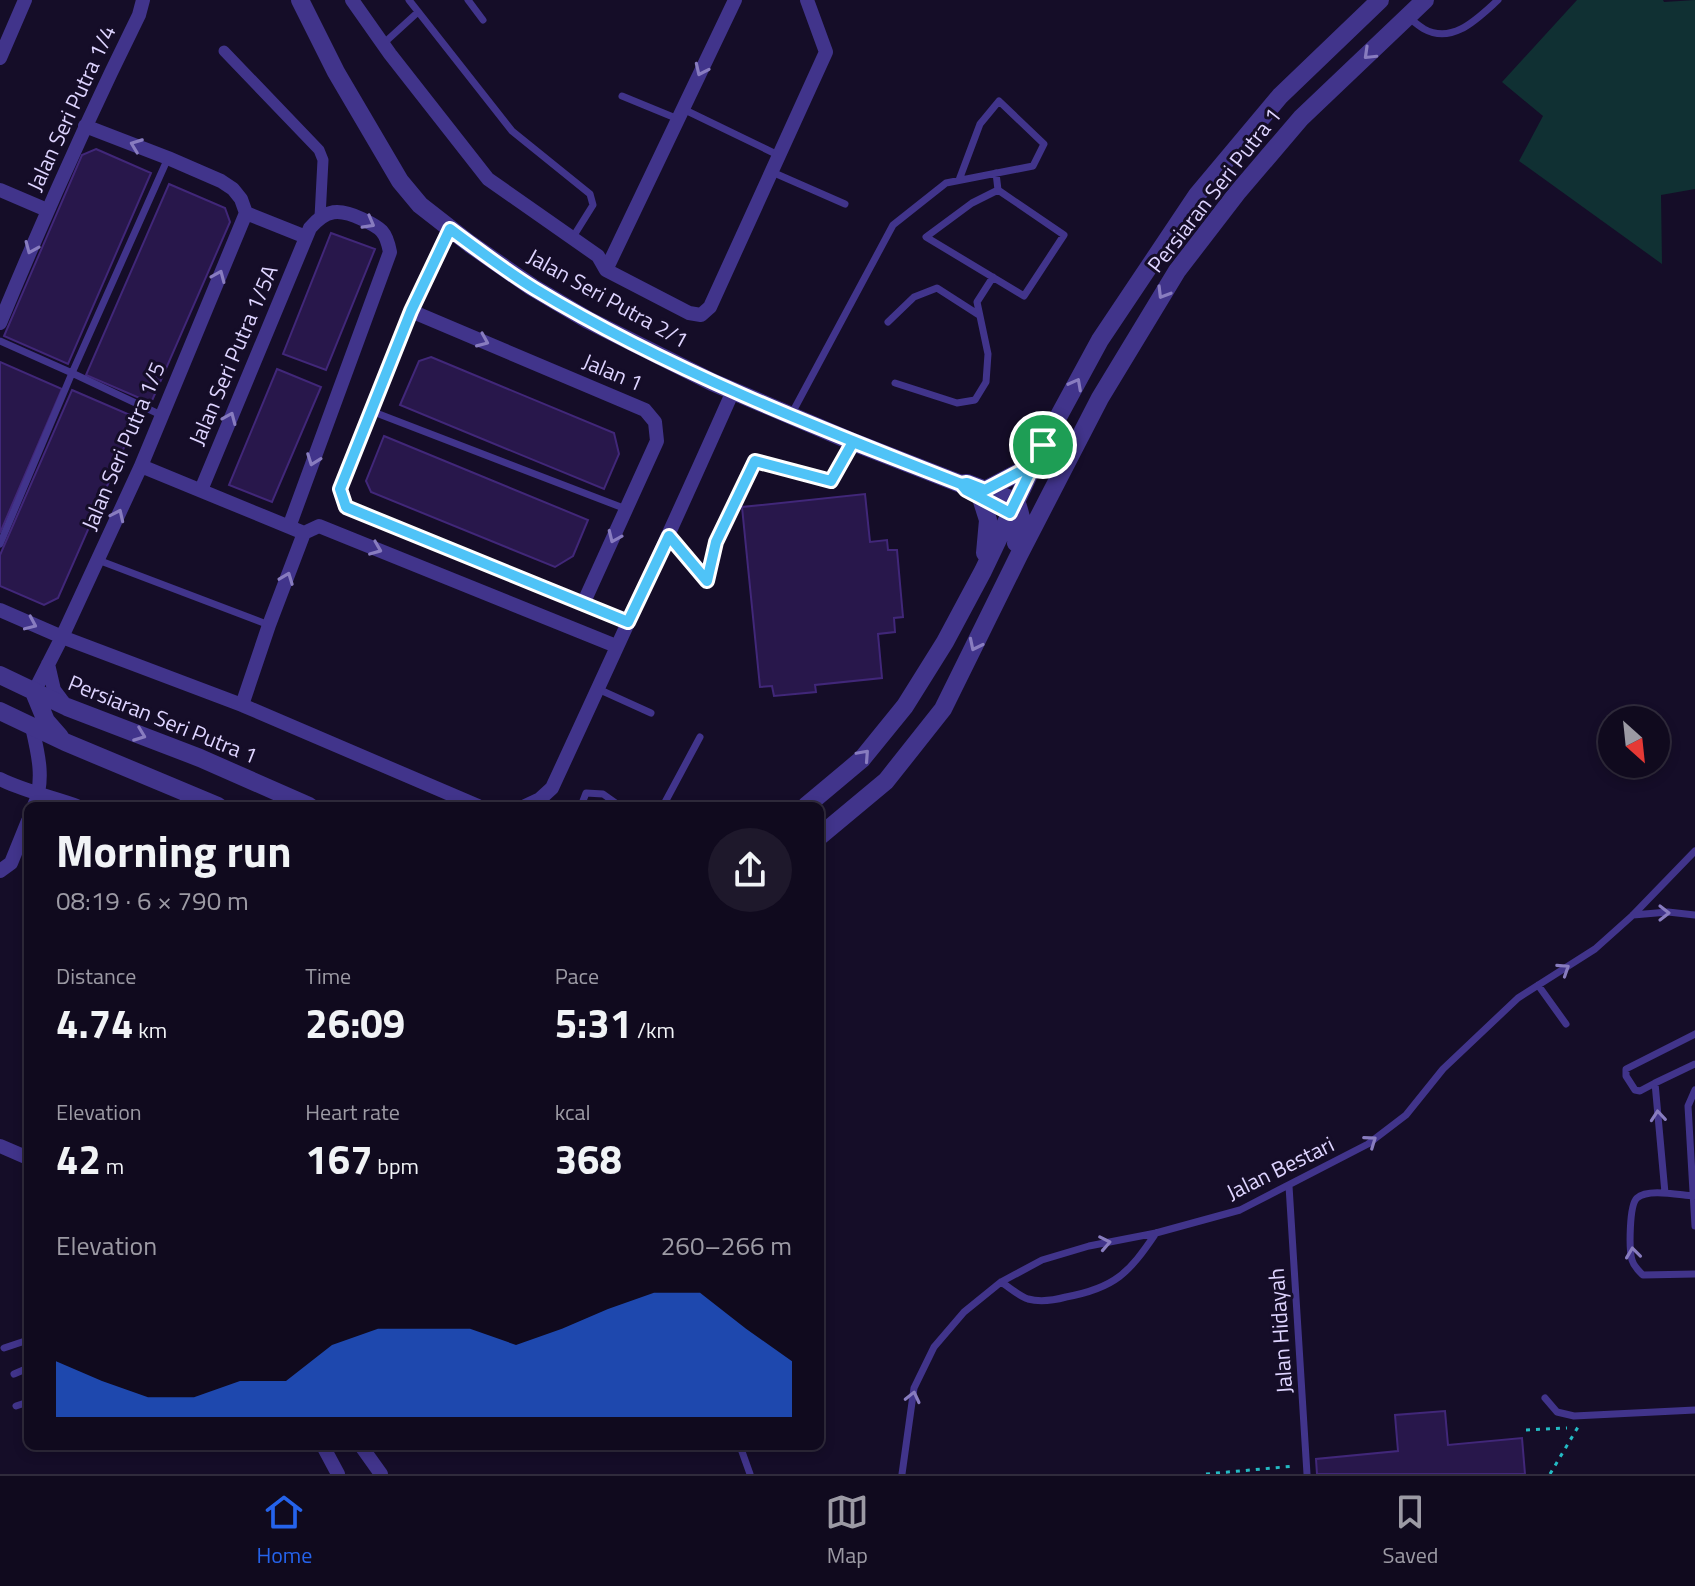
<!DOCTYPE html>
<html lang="en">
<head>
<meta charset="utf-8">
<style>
  :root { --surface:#100a1e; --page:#1e182b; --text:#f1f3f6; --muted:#9c9aa4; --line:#302b3c; --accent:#2563eb }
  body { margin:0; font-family:"Titillium Web",sans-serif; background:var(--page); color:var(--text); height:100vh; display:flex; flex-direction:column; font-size:30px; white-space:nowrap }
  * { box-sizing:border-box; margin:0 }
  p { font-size:26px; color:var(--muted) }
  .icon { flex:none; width:44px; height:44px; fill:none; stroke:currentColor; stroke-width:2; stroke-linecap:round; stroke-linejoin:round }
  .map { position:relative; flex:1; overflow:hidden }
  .drawer { position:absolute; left:24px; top:802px; width:800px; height:648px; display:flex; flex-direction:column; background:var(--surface); border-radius:12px; box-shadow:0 4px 12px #0003,0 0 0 2px var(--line) }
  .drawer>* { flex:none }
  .needle { width:52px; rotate:153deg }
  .fabs { position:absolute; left:1598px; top:706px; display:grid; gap:16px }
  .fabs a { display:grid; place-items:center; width:72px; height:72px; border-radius:50%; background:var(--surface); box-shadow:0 4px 12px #0003,0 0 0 2px var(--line); font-size:40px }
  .pin { position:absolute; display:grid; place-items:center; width:68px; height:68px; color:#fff; margin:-34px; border:4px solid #fff; border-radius:50%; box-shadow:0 2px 8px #0007 }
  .round { display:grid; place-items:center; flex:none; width:84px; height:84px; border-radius:42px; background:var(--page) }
  .overview { display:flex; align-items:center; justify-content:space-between; height:136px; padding:0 32px }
  h1 { font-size:44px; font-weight:700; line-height:60px }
  .stats { display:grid; grid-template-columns:repeat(3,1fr); gap:12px; height:136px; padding:8px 32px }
  .stats div { display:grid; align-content:center }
  .stats b { font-size:40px; font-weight:700 }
  .stats small { font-size:22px; font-weight:400 }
  .stats p { font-size:22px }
  .chart { height:224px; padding:16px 32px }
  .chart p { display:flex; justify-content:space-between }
  .chart svg { width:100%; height:144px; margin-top:8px; fill:var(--accent); opacity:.7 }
  .tabs { display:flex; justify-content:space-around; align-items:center; height:112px; border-top:2px solid var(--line); background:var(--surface); font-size:22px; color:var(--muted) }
  .tabs a { display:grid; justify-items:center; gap:4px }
  .tabs .current { color:var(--accent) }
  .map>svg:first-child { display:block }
</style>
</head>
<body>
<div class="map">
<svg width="1695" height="1474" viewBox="0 0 1695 1474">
  <rect width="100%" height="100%" fill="#150d28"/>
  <path fill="#103033" d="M1577,0h86l1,2 31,-2v189l-34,6 1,69 -143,-103 24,-45 -41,-34z"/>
  <path fill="#28174b" stroke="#412779" stroke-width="2" d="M96,149l55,24 -83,191 -64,-28 78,-181z
    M169,184l56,24 5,14 -79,181 -65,-28z
    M331,233l44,16 -49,121 -43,-16z
    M431,357l183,76 5,21 -15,35 -204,-84 19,-44z
    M0,362l62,27 -62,144z
    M277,369l44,18 -49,115 -43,-17z
    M72,390l65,28 -79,180 -14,7 -44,-19v-31z
    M384,436l204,84 -15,36 -18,11 -184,-75 -5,-11z
    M865,494l5,48 17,-2 1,10h9l6,67 -9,1 1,14 -17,2 4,44 -67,7 1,7 -42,4 -2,-10 -12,1 -18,-180z
    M1445,1411l3,34 74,-7 3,36h-208l-1,-15 82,-8 -3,-36z"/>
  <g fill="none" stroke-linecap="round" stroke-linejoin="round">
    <path stroke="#24bbc4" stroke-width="3" stroke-dasharray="4 6" stroke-linecap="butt" d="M1526,1430l41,-2
      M1206,1474l89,-8
      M1550,1474l28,-47"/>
    <path stroke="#41348b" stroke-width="7" d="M409,0l103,131 78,63 3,11 -20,32
      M468,0l15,20
      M1408,17c5,4 11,9 16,12 29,16 54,-11 74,-29
      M383,44l35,-32
      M622,96l56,23
      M683,109l95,46
      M772,172l73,32
      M996,173l2,17 -26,13 -46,34 98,59 40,-61 -66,-45
      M888,322l26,-25 23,-9 42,27
      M0,341l72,32 89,42
      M895,383l62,20 18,-3 11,-18 2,-28 -11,-52 16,-25
      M371,411l255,98
      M791,415l102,-190 53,-42 87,-17 11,-22 -45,-43 -19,23 -21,56
      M669,536l38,45
      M0,544l72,-171 96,-215
      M98,560l171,65
      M707,581l9,-39 39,-81 76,20 21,-37
      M598,689l53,24
      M581,806l5,-13 17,1 17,12
      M663,806l37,-69
      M1633,915l35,-3 27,3
      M1538,985l28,39
      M1655,1083l-15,8 -5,-1 -9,-14v-7l69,-35
      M1695,1090l-7,16 7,120
      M1289,1186l18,288
      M1665,1193l-10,-110 40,-19
      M1693,1196c-14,-1 -45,-8 -56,2 -8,7 -8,52 -5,62 2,7 6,10 11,15l52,-1
      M1001,1282c8,5 18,14 27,17 11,3 27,1 38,-2 49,-9 63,-24 90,-64
      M4,1348l24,-8
      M14,1374l14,-6
      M1545,1398l12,14 17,4 121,-6
      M16,1406l12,-4
      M740,1446l10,28
      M902,1474l12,-86 20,-41 30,-35 37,-30 41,-22 47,-14 67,-13 84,-23 128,-66 38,-29 37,-46 75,-71 77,-49 38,-34 62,-64"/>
    <path stroke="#41348b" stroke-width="11" d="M224,51l95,99 4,10 -3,57"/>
    <path stroke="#41348b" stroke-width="14" d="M352,0l38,54 98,125 110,77 8,14 83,43 12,2 9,-8 116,-255 -19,-52
      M0,58l25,-58
      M85,126l83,32 53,23 12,8 8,10 5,14
      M0,190l47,20
      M246,213l60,24
      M450,229l-39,82 -71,178 6,18 282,115
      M606,270l129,-270
      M411,311l234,99 10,12 2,19 -74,163
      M0,323c43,-104 89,-207 139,-308l4,-15
      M141,466l163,67 -35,92 -27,80
      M201,490l109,-262c16,-19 29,-20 52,-9 19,9 24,12 28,33l-101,275
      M304,533l15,-7 297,120
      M0,610l62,27 180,68 236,101
      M48,664l6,26 12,16
      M34,692l28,-55 79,-171 105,-253
      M32,727c6,26 13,53 2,79
      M0,779c24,12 52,18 77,27
      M525,806l15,-7 12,-11c61,-132 122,-264 181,-397
      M0,871l11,-8 17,-42
      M0,1146l28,12
      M323,1446l15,28
      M361,1446l20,28"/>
    <path stroke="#41348b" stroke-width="18" d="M300,0l36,72 64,109 20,24 50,39 62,43 56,33 124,62 141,60 108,42 6,-1 49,18c6,16 9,27 0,42
      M985,490l38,-20 9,-11
      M981,498l7,22 -3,33
      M0,675l67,32 133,51 109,48
      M34,692l12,29 14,16
      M0,711l65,31 153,64
      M806,806l56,-47 43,-53 40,-64 38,-71 60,-126 57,-105 97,-145 83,-99 100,-96
      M820,836l66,-55 57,-72 76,-154 81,-157 77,-127 60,-78 64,-75 124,-118"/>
  </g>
  <defs><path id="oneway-chevron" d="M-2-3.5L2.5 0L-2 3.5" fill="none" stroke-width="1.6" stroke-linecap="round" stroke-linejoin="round" transform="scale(2)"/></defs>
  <g stroke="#887cbf">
    <use href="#oneway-chevron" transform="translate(1369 54) rotate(136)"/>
    <use href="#oneway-chevron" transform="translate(701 70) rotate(115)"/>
    <use href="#oneway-chevron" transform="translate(136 145) rotate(-159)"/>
    <use href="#oneway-chevron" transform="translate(369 223) rotate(29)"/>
    <use href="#oneway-chevron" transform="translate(31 248) rotate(113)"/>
    <use href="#oneway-chevron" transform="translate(219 276) rotate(-67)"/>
    <use href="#oneway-chevron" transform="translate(1163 293) rotate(121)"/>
    <use href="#oneway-chevron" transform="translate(483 341) rotate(23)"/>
    <use href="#oneway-chevron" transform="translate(1076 384) rotate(-62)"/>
    <use href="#oneway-chevron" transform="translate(230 418) rotate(-67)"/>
    <use href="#oneway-chevron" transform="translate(313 460) rotate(110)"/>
    <use href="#oneway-chevron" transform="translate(118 515) rotate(-65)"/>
    <use href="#oneway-chevron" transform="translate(614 537) rotate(114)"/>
    <use href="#oneway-chevron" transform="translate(376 549) rotate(22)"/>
    <use href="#oneway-chevron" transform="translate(287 578) rotate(-69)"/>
    <use href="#oneway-chevron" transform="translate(31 624) rotate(24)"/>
    <use href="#oneway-chevron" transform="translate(975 645) rotate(116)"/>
    <use href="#oneway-chevron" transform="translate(140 735) rotate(21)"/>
    <use href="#oneway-chevron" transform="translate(864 755) rotate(-48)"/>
    <use href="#oneway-chevron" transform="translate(1664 913)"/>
    <use href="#oneway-chevron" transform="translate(1564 969) rotate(-33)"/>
    <use href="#oneway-chevron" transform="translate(1658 1116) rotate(-95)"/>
    <use href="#oneway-chevron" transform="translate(1371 1141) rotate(-35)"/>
    <use href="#oneway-chevron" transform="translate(1105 1243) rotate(-11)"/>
    <use href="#oneway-chevron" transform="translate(1633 1253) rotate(-97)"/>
    <use href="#oneway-chevron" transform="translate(913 1397) rotate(-77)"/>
  </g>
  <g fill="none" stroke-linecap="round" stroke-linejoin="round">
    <defs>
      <path id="route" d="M1043,445l-20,25 -38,20 -18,-7 -6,1c-146,-57 -292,-114 -426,-195 -29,-18 -57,-39 -85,-60l-39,82 -71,178 6,18 282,115 41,-86 38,45 9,-39 39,-81 76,20 22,-39 108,42 5,6 44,23 33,-68"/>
    </defs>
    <use href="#route" stroke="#fff" stroke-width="16"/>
    <use href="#route" stroke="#4fc3f7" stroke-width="10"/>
  </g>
  <g text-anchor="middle" stroke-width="6" stroke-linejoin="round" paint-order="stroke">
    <g font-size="22" fill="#ded4ff" stroke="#150d28">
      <text transform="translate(71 108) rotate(-65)" y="8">Jalan Seri Putra 1/4</text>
      <text transform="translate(1214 190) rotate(-52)" y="8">Persiaran Seri Putra 1</text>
      <text transform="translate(608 298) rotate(29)" y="8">Jalan Seri Putra 2/1</text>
      <text transform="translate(233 355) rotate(-67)" y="8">Jalan Seri Putra 1/5A</text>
      <text transform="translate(613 372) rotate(23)" y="8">Jalan 1</text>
      <text transform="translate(123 446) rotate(-67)" y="8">Jalan Seri Putra 1/5</text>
      <text transform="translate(163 719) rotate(22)" y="8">Persiaran Seri Putra 1</text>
      <text transform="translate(1280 1168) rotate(-26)" y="8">Jalan Bestari</text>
      <text transform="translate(1280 1331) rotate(-94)" y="8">Jalan Hidayah</text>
    </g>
  </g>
</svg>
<div class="fabs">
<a><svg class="needle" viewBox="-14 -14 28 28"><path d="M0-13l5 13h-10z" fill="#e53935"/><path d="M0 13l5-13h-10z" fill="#9c9aa4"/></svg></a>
</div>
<div class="pin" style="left:1043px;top:445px;background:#1e9e55"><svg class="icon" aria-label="arrive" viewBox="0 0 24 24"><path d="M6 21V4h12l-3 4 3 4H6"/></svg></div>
<section class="drawer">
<div class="overview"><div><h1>Morning run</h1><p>08:19 · 6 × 790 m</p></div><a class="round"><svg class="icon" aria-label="share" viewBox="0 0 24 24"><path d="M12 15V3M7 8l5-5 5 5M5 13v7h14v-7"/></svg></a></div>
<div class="stats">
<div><p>Distance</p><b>4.74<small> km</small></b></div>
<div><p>Time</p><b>26:09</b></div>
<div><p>Pace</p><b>5:31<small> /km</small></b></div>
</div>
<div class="stats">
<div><p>Elevation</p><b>42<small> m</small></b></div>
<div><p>Heart rate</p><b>167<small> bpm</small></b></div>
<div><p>kcal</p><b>368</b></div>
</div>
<div class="chart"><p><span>Elevation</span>260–266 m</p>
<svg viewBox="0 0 160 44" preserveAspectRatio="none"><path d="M0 44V27L10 33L20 38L30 38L40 33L50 33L60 22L70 17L80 17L90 17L100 22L110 17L120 11L130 6L140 6L150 17L160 27V44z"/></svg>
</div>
</section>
</div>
<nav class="tabs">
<a class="current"><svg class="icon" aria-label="home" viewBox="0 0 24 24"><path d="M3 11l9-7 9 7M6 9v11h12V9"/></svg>Home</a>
<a><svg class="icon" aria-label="map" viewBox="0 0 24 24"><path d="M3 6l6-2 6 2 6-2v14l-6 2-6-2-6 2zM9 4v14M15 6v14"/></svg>Map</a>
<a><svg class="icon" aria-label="saved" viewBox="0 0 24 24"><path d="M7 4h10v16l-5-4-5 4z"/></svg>Saved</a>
</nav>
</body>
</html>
